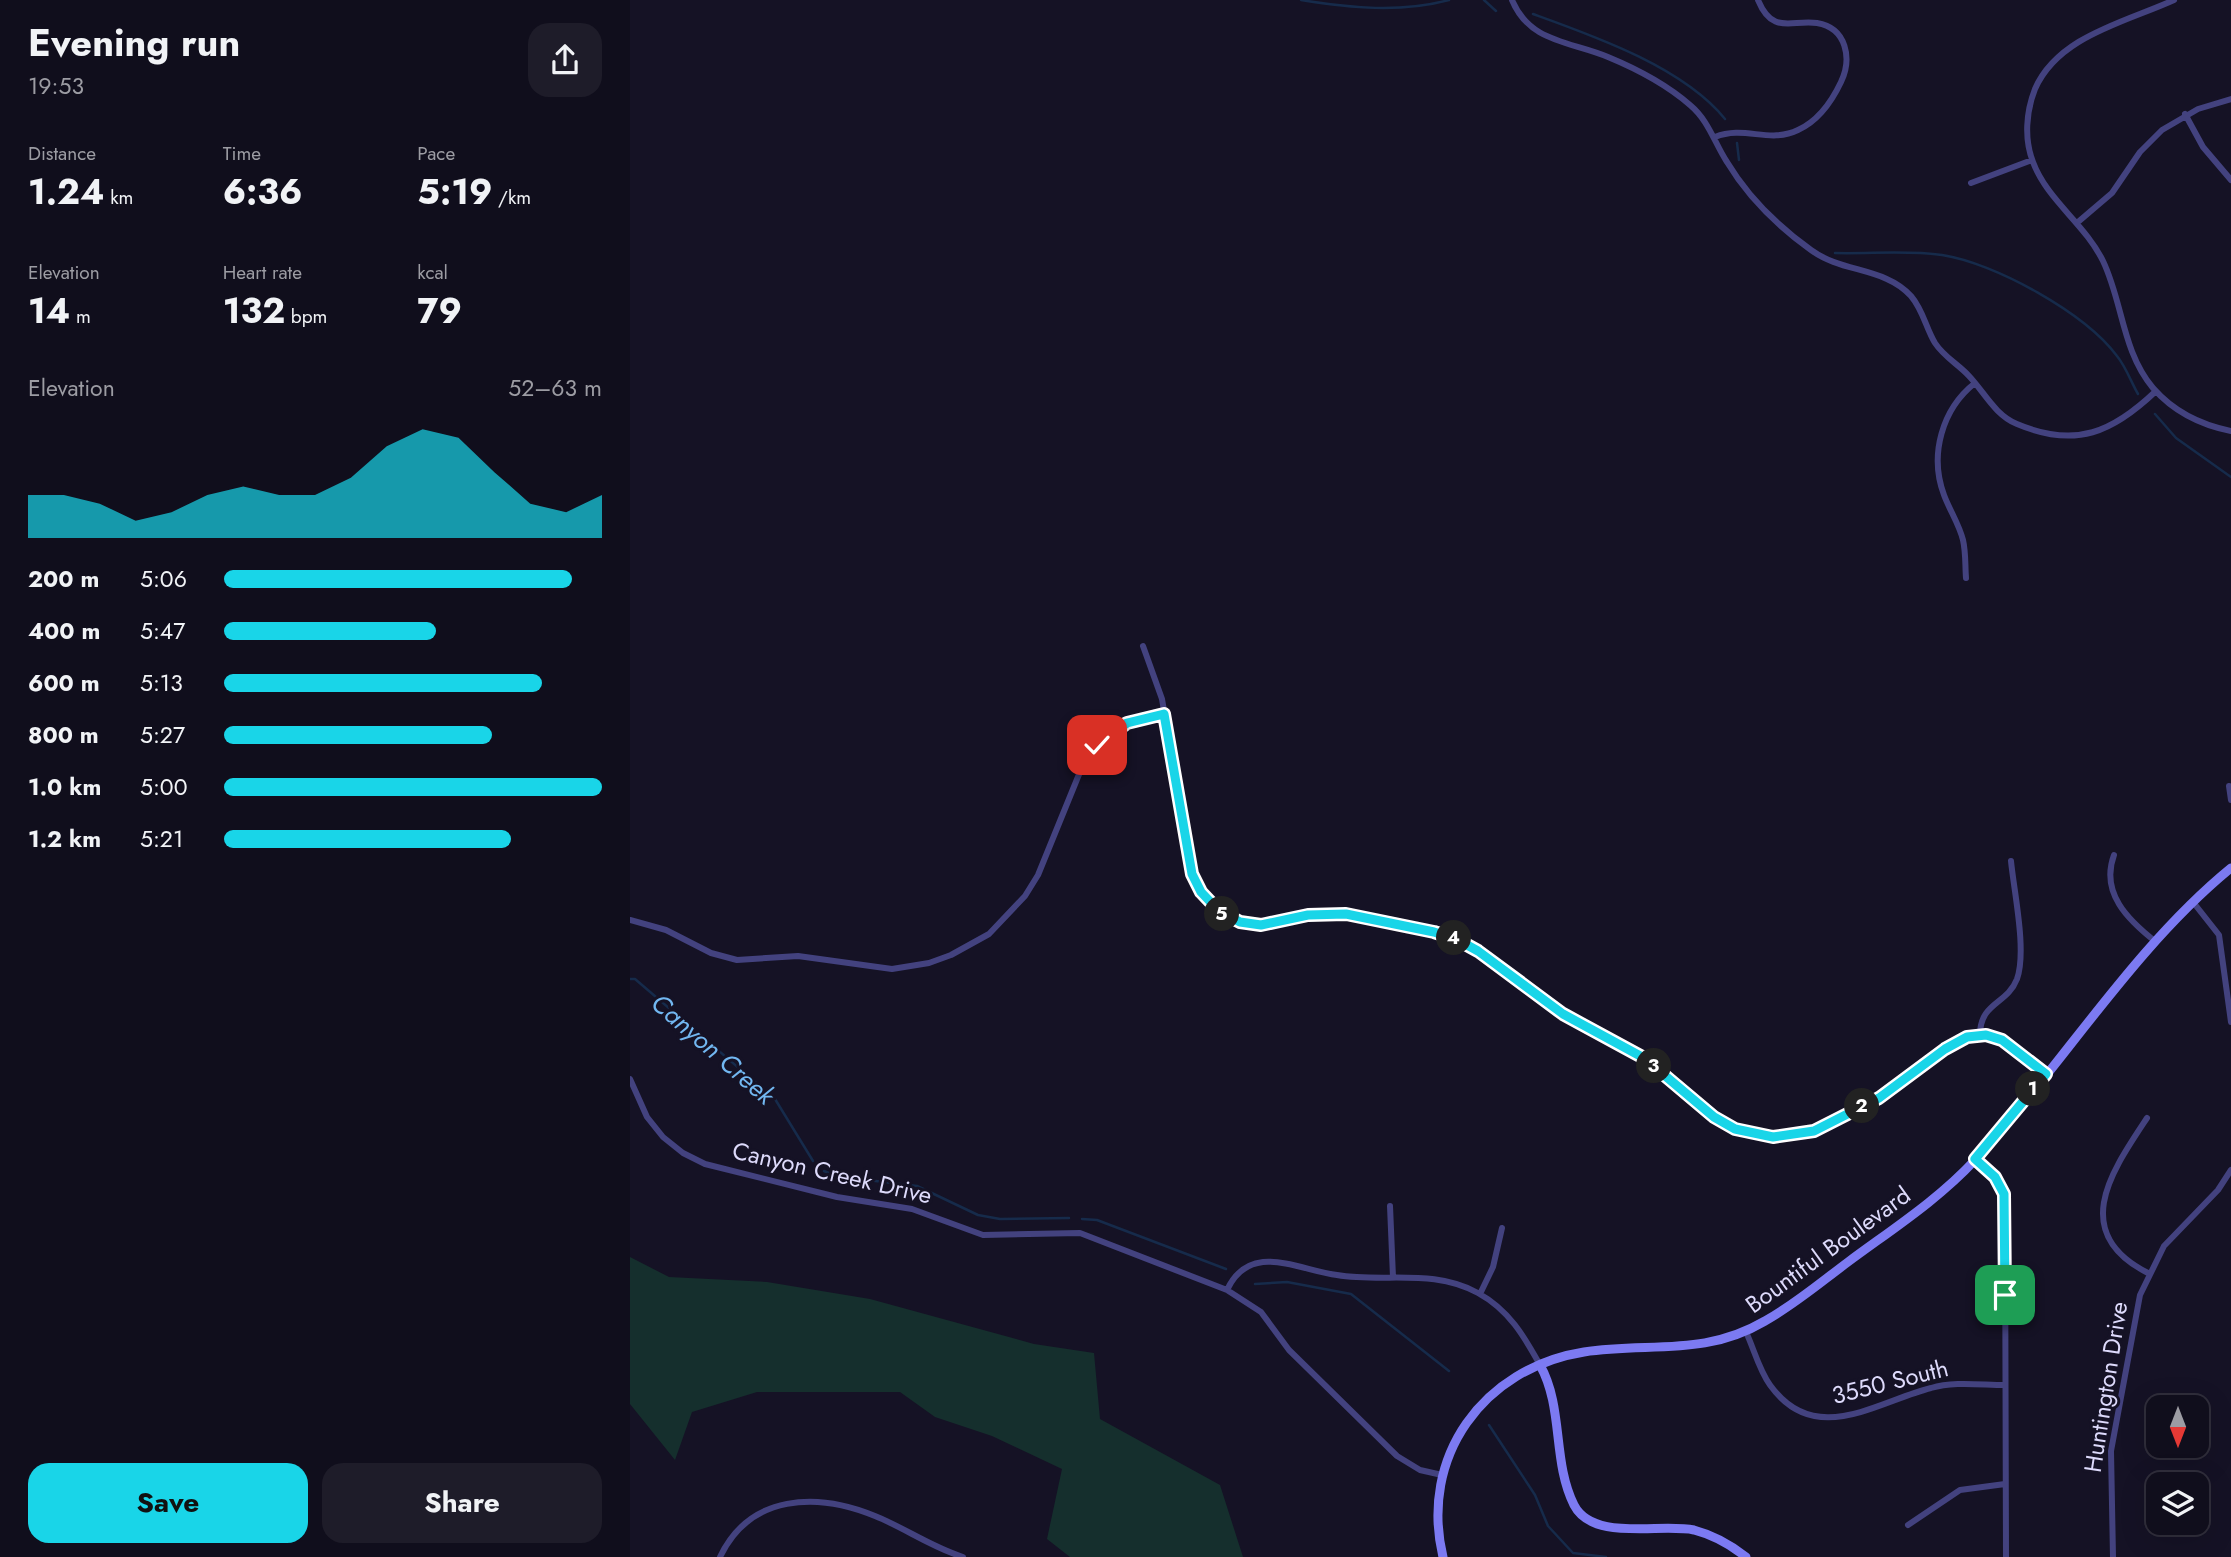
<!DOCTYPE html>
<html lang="en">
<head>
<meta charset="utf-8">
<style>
  :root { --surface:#100e1c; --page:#1e1c29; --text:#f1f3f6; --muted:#9c9ca3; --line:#302e3b; --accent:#19d5e8 }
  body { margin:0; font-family:Jost,sans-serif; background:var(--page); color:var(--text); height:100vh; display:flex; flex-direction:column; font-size:26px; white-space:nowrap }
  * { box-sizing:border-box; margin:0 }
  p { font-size:23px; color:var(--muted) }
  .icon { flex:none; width:38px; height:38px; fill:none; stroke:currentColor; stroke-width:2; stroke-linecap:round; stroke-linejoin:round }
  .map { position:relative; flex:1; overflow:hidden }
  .sheet { display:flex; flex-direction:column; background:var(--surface); width:630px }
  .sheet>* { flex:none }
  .needle { width:46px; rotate:180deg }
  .buttons { position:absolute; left:1516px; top:1395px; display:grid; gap:14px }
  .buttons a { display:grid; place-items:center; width:63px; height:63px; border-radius:14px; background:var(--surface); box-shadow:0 7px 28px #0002,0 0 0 2px var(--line); font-size:35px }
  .pin { position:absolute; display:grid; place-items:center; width:60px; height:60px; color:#fff; margin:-30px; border-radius:14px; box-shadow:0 4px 10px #0006 }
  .km { position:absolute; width:35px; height:35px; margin:-18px; border-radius:50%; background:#222; color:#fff; font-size:19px; line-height:35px; text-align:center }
  .round { display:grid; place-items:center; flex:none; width:74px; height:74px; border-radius:21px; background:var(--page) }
  .overview { display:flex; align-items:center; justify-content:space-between; height:119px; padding:0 28px }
  h1 { font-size:38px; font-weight:700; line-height:52px }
  .figures { display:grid; grid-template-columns:repeat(3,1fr); gap:10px; height:119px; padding:7px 28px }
  .figures div { display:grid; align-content:center }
  .figures b { font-size:35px; font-weight:700 }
  .figures small { font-size:19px; font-weight:400 }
  .figures p { font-size:19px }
  .chart { height:196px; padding:14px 28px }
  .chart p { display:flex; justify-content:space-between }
  .chart svg { width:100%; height:126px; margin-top:7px; fill:var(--accent); opacity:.7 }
  .action { display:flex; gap:14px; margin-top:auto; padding:14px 28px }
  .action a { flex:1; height:80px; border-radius:21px; background:var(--accent); color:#111; font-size:28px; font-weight:700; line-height:80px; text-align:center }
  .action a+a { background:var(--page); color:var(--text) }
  ul { padding:0 28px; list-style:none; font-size:23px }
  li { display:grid; grid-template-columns:112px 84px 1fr; align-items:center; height:52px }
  li i { height:18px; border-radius:9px; background:var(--accent) }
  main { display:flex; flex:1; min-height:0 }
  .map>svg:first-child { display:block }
</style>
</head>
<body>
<main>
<section class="sheet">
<div class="overview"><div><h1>Evening run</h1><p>19:53</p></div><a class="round"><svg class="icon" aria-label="share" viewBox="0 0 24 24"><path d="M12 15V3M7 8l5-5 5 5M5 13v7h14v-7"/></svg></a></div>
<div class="figures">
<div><p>Distance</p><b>1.24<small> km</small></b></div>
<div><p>Time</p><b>6:36</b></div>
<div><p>Pace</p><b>5:19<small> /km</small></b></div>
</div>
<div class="figures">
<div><p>Elevation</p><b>14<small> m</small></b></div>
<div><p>Heart rate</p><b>132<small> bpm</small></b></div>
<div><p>kcal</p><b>79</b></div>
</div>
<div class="chart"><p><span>Elevation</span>52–63 m</p>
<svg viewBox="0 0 160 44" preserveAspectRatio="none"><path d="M0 44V29L10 29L20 32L30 38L40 35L50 29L60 26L70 29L80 29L90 23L100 12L110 6L120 9L130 21L140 32L150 35L160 29V44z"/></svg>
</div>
<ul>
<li><b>200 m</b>5:06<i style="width:92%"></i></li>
<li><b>400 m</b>5:47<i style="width:56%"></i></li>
<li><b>600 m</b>5:13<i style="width:84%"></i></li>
<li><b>800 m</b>5:27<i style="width:71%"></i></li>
<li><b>1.0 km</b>5:00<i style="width:100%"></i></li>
<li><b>1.2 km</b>5:21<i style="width:76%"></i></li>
</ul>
<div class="action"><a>Save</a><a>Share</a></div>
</section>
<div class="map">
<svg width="1601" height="1557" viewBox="0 0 1601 1557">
  <rect width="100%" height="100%" fill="#151225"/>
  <path fill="#152f2d" d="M0,1257l39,20 98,5 103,17 164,45 60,9 6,66 120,66 23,72h-173l-23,-18 15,-70 -70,-33 -57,-19 -35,-25h-143l-65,20 -17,48 -45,-56z"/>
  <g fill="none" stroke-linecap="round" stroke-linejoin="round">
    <path stroke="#162b4b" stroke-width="2.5" d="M671,0c50,8 99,13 148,0
      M854,0l12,11
      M903,14c61,22 150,53 192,105
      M1107,143l2,17
      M1205,253c35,1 73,-3 107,2 53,8 143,58 175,101 9,11 14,26 21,38
      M1525,414l21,24 55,39
      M0,979h5l140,120 38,62
      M194,1171l21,9
      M229,1179l58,7 61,29 22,4 69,-1
      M452,1219l15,1 129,49
      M625,1284l32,-2 64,12 98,77
      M859,1425l46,70 13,31 25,27 33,4"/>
    <path stroke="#43427f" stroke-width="6" d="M882,0c18,43 58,41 96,57 29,12 58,27 82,48 19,16 24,37 37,57 21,35 52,65 84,88 31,23 74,17 100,46 12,14 15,32 24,47 9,14 23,21 34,33 16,17 26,39 48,48 59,25 96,8 139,-33
      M1544,0c-48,22 -116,36 -139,89 -9,23 -11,50 -2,73 14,38 52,62 70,99 20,42 19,90 50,127 21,24 48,37 78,43
      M1555,114l18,33 28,33
      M1085,137c30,-12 54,7 83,-7 20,-9 34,-29 43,-48 11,-23 6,-54 -24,-59 -25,-4 -44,13 -59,-23
      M1341,183l61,-23
      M1448,222l34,-29 28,-41 22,-22 36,-21 33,-10
      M1336,578c-1,-12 0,-25 -3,-38 -4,-16 -13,-29 -19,-45 -15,-40 -2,-86 31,-112
      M513,646l19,53 30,175c11,32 43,54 78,50 21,-2 40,-10 62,-10 37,-1 84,9 119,23 41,17 74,54 113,78 26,16 58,27 83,45 39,29 71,73 123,77 39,3 94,-27 125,-50 29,-21 60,-60 100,-50 19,5 36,25 51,37
      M1599,786l2,14
      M1484,855c-14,38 14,65 42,87
      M1563,902l26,33 12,87
      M0,920l36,10 45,23 26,7 61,-4 94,13 37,-6 22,-8 38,-21 36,-38 13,-21 44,-108 15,-22 30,-21 37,-10
      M1350,1035c0,-33 27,-30 37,-56 10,-28 -3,-87 -6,-118
      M0,1079l17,38 16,20 20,16 22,11 132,33 75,12 71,26 97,-2 147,57 34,22 28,38 108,106 23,14 22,5
      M1517,1118c-35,53 -79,114 1,155
      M1345,1159l24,23 6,17 1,358
      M760,1206l3,71
      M597,1290c7,-15 18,-26 36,-28 24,-2 50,10 74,13 48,8 96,-7 141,18 31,17 46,43 62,72
      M850,1294l13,-27 9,-39
      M1116,1332c8,17 13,38 24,53 45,63 106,17 161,3 23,-7 50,-3 74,-3
      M1278,1525l52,-35 45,-6
      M90,1557c30,-63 97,-65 155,-41 30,12 56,31 88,41
      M1483,1557l-2,-106 29,-156 24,-49 54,-56 13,-20"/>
    <path stroke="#7c7af2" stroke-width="9" d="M910,1365c24,43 12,96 34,140 19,37 86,18 120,25 19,5 37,15 52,27
      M813,1557c-24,-100 40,-189 141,-205 65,-10 120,5 181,-31 29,-16 56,-39 83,-59 43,-32 90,-62 127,-102 86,-93 158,-212 256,-292"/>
  </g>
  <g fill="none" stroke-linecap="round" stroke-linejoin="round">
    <defs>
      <path id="route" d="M467,745l30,-22 37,-9 28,160 9,18 18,19 21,11 21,3 47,-10 38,-1 88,18 24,8 20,11 85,63 81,44 70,59 21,12 38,8 41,-6 65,-33 66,-49 22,-12 19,-2 16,5 44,34 -71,85 20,18 9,17 1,101"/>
    </defs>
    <use href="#route" stroke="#fff" stroke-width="14"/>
    <use href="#route" stroke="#19d5e8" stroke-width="9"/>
  </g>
  <g text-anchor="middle" stroke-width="6" stroke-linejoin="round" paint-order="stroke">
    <g font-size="24" fill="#dddafb" stroke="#151225">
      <text transform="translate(202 1173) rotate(13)" y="8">Canyon Creek Drive</text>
      <text transform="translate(1198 1250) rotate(-36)" y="8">Bountiful Boulevard</text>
      <text transform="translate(1260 1382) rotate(-14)" y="8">3550 South</text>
      <text transform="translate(1476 1387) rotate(-81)" y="8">Huntington Drive</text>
    </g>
    <g font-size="26" font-style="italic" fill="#72b7f1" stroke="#151225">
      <text transform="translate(83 1049) rotate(41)" y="9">Canyon Creek</text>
    </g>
  </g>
</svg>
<div class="buttons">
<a><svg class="needle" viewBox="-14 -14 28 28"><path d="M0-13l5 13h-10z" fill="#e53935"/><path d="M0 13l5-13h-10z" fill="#9c9ca3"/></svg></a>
<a><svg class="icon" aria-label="layers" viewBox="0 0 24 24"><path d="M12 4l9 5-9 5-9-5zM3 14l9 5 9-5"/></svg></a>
</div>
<div class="pin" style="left:1375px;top:1295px;background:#1e9e55"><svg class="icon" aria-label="arrive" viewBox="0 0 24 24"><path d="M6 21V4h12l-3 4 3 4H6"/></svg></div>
<div class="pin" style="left:467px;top:745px;background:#d93025"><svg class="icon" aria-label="check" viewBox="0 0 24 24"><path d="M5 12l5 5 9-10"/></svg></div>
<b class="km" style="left:1403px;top:1089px">1</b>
<b class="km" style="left:1232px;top:1106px">2</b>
<b class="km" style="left:1024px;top:1066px">3</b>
<b class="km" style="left:824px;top:938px">4</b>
<b class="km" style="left:592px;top:914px">5</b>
</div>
</main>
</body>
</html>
